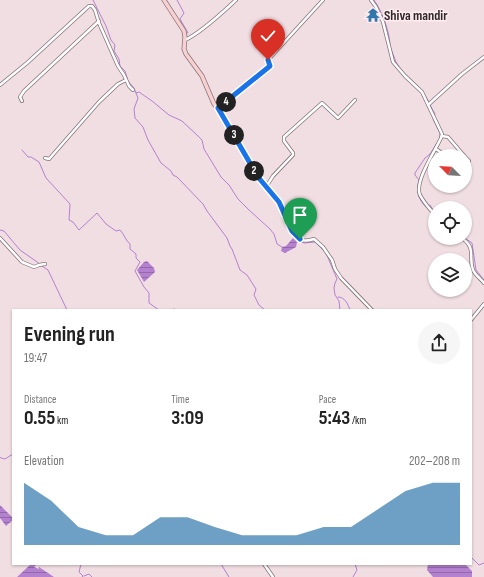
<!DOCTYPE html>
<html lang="en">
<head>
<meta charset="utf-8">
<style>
  :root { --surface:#fff; --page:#f6f6f6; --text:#222; --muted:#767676; --accent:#3078ac }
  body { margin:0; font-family:"Sofia Sans Condensed",sans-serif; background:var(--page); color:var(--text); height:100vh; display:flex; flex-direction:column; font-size:15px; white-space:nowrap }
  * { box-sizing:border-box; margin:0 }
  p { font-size:13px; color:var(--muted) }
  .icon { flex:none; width:22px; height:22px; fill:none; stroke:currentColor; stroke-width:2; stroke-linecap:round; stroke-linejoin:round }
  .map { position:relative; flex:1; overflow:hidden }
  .drawer { position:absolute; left:12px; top:309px; width:460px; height:256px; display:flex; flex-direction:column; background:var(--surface); border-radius:0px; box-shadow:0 1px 3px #0004 }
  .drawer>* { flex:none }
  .needle { width:26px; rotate:294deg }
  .tools { position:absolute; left:428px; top:149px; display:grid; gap:8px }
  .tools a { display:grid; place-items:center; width:44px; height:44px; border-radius:50%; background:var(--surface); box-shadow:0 1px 3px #0004; font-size:20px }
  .pin { position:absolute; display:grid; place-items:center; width:34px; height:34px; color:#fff; margin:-41px -17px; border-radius:50% 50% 50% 0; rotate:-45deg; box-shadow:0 0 4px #0007 }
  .pin .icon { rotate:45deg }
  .km { position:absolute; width:20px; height:20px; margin:-10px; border-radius:50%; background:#222; color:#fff; font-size:11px; line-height:20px; text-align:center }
  .round { display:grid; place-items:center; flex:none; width:42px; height:42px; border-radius:21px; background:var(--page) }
  .summary { display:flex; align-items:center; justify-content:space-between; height:68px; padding:0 12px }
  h1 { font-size:22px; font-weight:700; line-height:30px }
  .stats { display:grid; grid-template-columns:repeat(3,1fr); gap:6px; height:68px; padding:4px 12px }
  .stats div { display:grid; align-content:center }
  .stats b { font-size:20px; font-weight:700 }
  .stats small { font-size:11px; font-weight:400 }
  .stats p { font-size:11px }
  .chart { height:112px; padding:8px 12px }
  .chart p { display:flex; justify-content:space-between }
  .chart svg { width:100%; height:72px; margin-top:4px; fill:var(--accent); opacity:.7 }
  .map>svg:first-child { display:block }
</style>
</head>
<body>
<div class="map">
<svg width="484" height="577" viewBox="0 0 484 577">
  <defs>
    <pattern id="water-rules" width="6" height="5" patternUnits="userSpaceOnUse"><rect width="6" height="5" fill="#b381cf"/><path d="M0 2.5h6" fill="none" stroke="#926aa8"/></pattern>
  </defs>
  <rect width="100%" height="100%" fill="#f1dee3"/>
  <path fill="url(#water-rules)" d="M293,238l4,4 -1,5 -11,6 -4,-2 1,-4 4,-1z
    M147,261l7,7 1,4 -11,10 -7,-12 7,-8z
    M0,505l13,13v2l-7,6 -6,-8z
    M31,564h6l-3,3 5,2v-2l15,10h-37z
    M428,564h37l7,7v6h-39l-6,-7z"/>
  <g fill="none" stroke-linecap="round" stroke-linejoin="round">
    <path stroke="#b381cf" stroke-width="1" d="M93,0l13,26 5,14 4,5 -1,6 5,8 1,7 5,5 3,10 6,7 4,10 -4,11 1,9 8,9 5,13 13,23 10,8 2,4 4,2 26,27 4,7 20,27 3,8 2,3 8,21 7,5 9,14 -2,6 5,10 6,5
      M177,0l7,13 -4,6 8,14
      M374,0c8,11 15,30 16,44
      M391,49l5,13 6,9
      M404,73l17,16 8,13
      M136,93l3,-1 13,9 17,14 13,6 16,15 4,4 2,9 17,28 8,8 9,14 11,11 21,19 4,5 3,10 5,3
      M430,105l5,9 -2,5 7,14v4
      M22,150l6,7h3l8,5 7,16 24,26 -1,16 4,2 6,8 18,-17 9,11 10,7 4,-1c5,5 5,10 10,14v5l6,5v4l4,4 -5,9 9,16 5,6v10l10,7
      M430,205l5,8
      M426,207c-8,-8 -10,-15 -7,-27l-4,-5v-2l10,-15 5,-4 7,-11
      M0,230l4,1 16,19 20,14
      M465,238l7,5 4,27 8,10
      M296,240l8,3 11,-1 11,11 11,26 -2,4 -1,5 1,7 4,6 1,9
      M42,266l6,4 19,40
      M338,297c7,0 10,7 12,13
      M170,310l5,-1 1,1
      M0,457l1,1 4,1 8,-5
      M471,557l8,8 5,-2
      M81,564l-2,8 4,4 -1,1
      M221,564l8,13
      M84,576l5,-2 3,3
      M353,577l4,-7 -2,-6"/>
    <defs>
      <path id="street" d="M371,0l5,7 7,15 10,40 12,14 17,16 20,42 -1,4c-6,13 -27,44 -21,57 4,8 10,14 15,20
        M185,40c16,-7 38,-28 51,-40
        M0,85l27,-22 62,-57h3l3,4 4,13 19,43 6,9 5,11 4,4
        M22,101l-2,-4 4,-6 75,-70
        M428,105l34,-31 22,-17
        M218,108l52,-42 -2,-6 55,-60
        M442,136l6,1 19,22 2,2 -4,3
        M436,149l10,7
        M45,158l4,1 1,-1 49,-56 19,-18 8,-4
        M266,187l7,-11 20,-21v-2l-9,-12v-4l38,-34 16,15 17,-18
        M294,234c7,7 11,8 20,5l9,8 9,13 3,9 6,9 31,32
        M0,238l22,24 12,5 5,-2 6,-1
        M462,238c15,11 6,19 11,32 2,5 8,9 11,13
        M471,320l13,-16
        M264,564l9,13"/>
      <path id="secondary" d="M164,0l20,31 1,6 -1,12 2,5 16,22 12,28 4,4 40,69 21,25 15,32"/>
    </defs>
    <use href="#street" stroke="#847378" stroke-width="4"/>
    <use href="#secondary" stroke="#847378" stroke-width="5"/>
    <use href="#street" stroke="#fff" stroke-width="2.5"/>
    <use href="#secondary" stroke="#f8d0d0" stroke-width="3.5"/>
  </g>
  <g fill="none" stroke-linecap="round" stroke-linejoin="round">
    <defs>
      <path id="route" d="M268,60l2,6 -52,42 40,69 21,25 13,29 8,8"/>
    </defs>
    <use href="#route" stroke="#fff" stroke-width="8"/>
    <use href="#route" stroke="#1a73e8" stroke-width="5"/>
  </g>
  <defs>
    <symbol id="temple-bare" viewBox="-9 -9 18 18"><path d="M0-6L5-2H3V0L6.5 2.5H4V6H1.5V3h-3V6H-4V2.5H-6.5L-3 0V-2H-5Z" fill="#3078ac" stroke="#ffebf0" stroke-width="2.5" paint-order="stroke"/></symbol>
  </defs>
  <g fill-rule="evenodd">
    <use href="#temple-bare" x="363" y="5" width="20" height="20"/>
  </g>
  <g text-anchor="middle" stroke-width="3" stroke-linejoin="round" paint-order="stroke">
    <g font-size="14" font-weight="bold" fill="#2f282a" stroke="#ffebf0" text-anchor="start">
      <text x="384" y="20">Shiva mandir</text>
    </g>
  </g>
</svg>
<div class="tools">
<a><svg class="needle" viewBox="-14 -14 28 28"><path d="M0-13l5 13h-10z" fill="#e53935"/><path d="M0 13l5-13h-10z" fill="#767676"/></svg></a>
<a><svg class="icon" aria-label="locate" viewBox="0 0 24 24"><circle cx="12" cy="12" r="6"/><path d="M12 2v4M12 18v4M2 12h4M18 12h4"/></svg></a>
<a><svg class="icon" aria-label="layers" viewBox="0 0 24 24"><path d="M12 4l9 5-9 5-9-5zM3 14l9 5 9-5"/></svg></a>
</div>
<div class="pin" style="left:300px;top:239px;background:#1e9e55"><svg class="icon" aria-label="arrive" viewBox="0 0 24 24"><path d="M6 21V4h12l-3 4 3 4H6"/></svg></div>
<div class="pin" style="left:268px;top:60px;background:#d93025"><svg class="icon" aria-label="check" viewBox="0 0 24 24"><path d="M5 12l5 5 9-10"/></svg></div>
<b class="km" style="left:254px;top:171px">2</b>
<b class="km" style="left:234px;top:135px">3</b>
<b class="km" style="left:226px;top:102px">4</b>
<section class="drawer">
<div class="summary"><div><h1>Evening run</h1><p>19:47</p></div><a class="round"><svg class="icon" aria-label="share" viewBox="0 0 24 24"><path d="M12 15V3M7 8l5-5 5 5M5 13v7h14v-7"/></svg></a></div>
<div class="stats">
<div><p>Distance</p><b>0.55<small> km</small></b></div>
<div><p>Time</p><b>3:09</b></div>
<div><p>Pace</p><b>5:43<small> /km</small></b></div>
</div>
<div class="chart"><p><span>Elevation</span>202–208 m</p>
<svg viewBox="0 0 160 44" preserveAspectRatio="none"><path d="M0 44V6L10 17L20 33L30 38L40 38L50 27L60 27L70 33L80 38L90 38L100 38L110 33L120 33L130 22L140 11L150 6L160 6V44z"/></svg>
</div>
</section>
</div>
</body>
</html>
